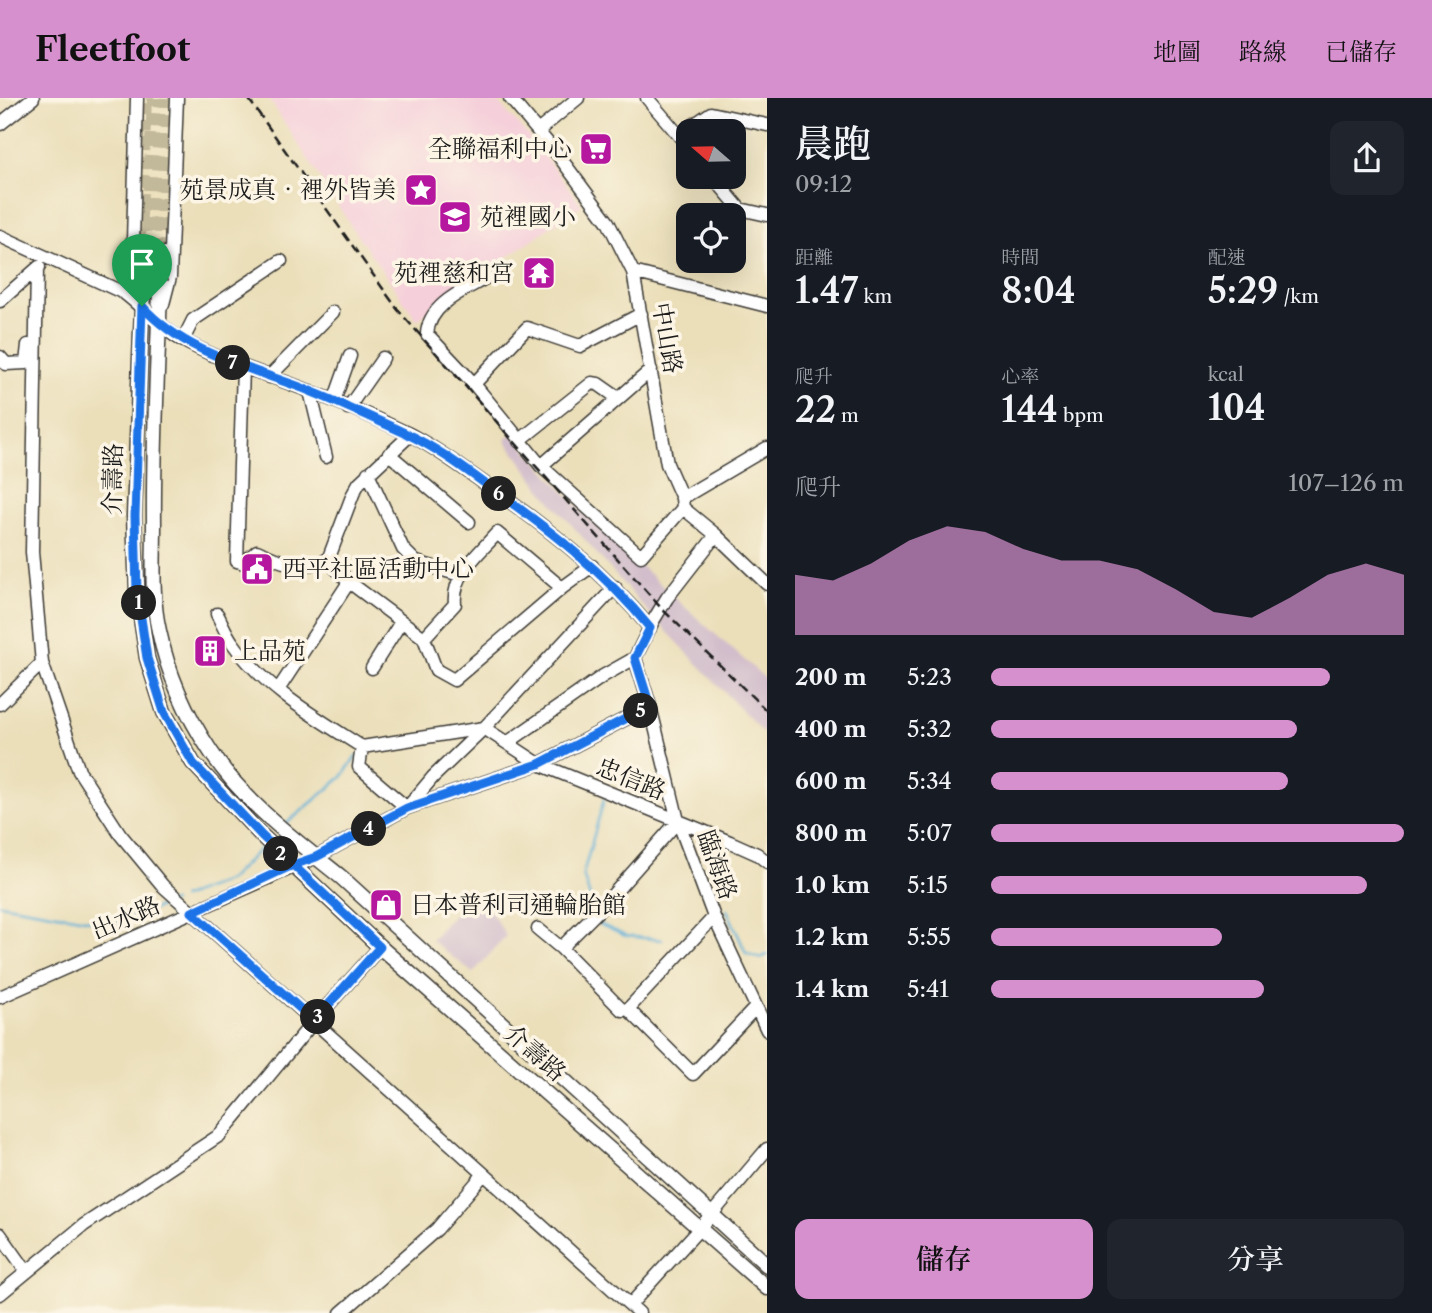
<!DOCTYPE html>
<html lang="zh-TW">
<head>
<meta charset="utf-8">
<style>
  :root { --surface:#171b24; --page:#20242c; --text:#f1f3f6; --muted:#9ea1a6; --accent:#d690ce }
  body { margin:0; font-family:"Libre Caslon Text","Noto Serif TC",serif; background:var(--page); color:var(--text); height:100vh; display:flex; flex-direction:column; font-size:26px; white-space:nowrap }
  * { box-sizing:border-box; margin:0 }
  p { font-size:23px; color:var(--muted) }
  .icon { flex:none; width:38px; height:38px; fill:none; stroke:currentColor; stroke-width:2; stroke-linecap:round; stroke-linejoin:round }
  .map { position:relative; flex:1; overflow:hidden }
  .drawer { display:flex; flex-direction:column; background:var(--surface); width:665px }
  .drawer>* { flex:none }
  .needle { width:46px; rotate:290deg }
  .controls { position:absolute; left:676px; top:21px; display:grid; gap:14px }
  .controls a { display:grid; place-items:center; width:70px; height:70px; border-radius:14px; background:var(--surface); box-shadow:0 7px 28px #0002; font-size:35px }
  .pin { position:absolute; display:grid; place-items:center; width:60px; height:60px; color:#fff; margin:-72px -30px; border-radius:50% 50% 50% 0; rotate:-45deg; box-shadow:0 0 7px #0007 }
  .pin .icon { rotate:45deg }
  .km { position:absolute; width:35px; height:35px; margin:-18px; border-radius:50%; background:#222; color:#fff; font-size:19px; line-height:35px; text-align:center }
  .round { display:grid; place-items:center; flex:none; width:74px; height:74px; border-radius:14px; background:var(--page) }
  .overview { display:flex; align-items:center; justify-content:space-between; height:119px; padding:0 28px }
  h1 { font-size:38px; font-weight:600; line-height:52px }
  .metrics { display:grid; grid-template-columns:repeat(3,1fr); gap:10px; height:119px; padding:7px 28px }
  .metrics div { display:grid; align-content:center }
  .metrics b { font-size:35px; font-weight:600 }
  .metrics small { font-size:19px; font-weight:400 }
  .metrics p { font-size:19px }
  .chart { height:196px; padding:14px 28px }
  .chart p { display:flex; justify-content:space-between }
  .chart svg { width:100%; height:126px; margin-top:7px; fill:var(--accent); opacity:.7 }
  .action { display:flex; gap:14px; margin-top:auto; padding:14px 28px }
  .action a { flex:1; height:80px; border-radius:14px; background:var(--accent); color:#111; font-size:28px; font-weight:600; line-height:80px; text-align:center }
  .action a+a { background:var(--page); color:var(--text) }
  ul { padding:0 28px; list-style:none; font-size:23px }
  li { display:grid; grid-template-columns:112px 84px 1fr; align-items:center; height:52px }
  li i { height:18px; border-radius:9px; background:var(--accent) }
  header { display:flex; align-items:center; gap:42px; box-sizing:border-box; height:98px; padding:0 35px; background:var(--accent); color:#111 }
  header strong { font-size:33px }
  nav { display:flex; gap:38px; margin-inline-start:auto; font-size:24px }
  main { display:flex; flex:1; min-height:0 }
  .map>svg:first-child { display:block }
</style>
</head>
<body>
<header>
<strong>Fleetfoot</strong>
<nav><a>地圖</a><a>路線</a><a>已儲存</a></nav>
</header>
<main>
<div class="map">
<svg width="767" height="1215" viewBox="0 0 767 1215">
  <rect width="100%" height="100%" fill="#fcf5e5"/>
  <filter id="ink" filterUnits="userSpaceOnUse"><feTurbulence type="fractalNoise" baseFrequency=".0143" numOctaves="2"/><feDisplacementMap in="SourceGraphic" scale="14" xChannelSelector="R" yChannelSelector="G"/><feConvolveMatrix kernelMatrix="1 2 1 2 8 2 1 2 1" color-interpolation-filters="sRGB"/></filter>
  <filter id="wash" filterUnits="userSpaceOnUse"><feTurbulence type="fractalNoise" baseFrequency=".00686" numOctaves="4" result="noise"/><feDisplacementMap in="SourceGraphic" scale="28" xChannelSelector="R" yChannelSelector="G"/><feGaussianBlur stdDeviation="1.57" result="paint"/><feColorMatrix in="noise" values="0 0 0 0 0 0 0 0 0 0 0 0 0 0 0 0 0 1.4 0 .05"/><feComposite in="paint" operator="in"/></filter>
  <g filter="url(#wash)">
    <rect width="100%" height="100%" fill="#ebdfba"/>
    <path fill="#f5cfda" d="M270,0h224l33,36 55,71 -165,115 -64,-91 -84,-130z"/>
    <path fill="#d1bdcb" d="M512,336l70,77 105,98 80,71v57l-125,-132 -94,-107 -43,-58z
      M466,803l24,9 16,26 -33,37 -42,-33z"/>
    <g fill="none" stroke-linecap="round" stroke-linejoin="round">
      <path stroke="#5aaed6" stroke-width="2.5" d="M286,726l56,-47 14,-21
        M182,800l47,-18 34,-34
        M0,806l114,20 59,-22
        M727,812l19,43 14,5 7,-3
        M594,813l-11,-37 22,-78
        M596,819l3,7 27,12 36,4"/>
    </g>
  </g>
  <g filter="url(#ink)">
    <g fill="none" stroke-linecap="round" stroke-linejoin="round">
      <path stroke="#c2b89a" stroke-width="12" stroke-dasharray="12 6" stroke-linecap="butt" d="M139,161l7,-161"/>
      <path stroke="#c2b89a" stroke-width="14" stroke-dasharray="14 7" stroke-linecap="butt" d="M147,155l7,-155
        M161,156l5,-156"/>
      <defs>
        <path id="minor" d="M137,0l-5,179 10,29
          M510,0l48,57 50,67 25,50 34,192 15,34 1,10 33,27 51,49
          M647,0l41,48
          M0,26l33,-26
          M538,33l40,-33
          M679,37l32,-22 56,12
          M713,79l27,32 27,6
          M0,138l124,57c20,15 35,34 58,47 40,22 85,34 127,51 33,12 66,27 98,42 28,14 54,34 80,52 59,42 117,86 163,143
          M37,171l-5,283 10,111 37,108 41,63 43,52 476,427
          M633,174l134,34
          M487,179c-24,14 -58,27 -60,57l47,50 67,82
          M0,203l39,-34
          M163,206l7,-27 7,-179
          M183,242l10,-20 88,-59
          M0,259l6,7 20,-1 2,-18
          M243,270l-6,193 7,2 13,-12c28,13 41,19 71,9l25,-66 6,-11 51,-48
          M651,272l-110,96 100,90 42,-48
          M269,279l64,-65
          M474,286l53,-56 53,18 61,-32
          M310,293l16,66
          M334,303l16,-45
          M348,310l35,-50
          M519,343l73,-58 6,1 20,14
          M389,356l80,68
          M368,375l35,76 13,13 44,13
          M682,400l85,-50
          M716,437l-49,63 -14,23 -18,37 15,48 28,115 36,96 53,113
          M328,462l21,22 75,56 12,32 18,10 108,-92 30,-22
          M615,489l-131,141 -51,49 -26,31 -48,-41 3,-20 122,-19 55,36 191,78 27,12 10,8
          M217,516c5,9 9,20 15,28 32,46 83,75 130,105
          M424,540l31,-34c-3,-30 24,-50 42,-71l65,55
          M372,570l29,-46
          M278,592l71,-108
          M0,606l42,-41
          M507,645l96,-67 32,-18
          M714,819l-86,92 65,65 63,-67
          M538,831l23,19
          M0,899l316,-140 91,-49 132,-44 111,-58
          M628,911l-6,1 -61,-62 42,-42 75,-85
          M0,1136l27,38
          M0,1196l84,-69 136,-90 94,-114 66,-74
          M630,1207l70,-77 67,-79
          M341,1215l96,-84 46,-54"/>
        <path id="major" d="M147,155l-5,53 -8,210 3,76 10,66 17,54 29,51 69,73 118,111 387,341
          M161,156c-2,90 -8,181 -7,271 0,35 -3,72 5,106 9,43 28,85 52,121 33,50 84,88 130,125l426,388"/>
      </defs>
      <use href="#minor" stroke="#3b3934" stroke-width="15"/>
      <use href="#major" stroke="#3b3934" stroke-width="17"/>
      <use href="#minor" stroke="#fff" stroke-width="12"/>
      <use href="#major" stroke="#fff" stroke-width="14"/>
      <path stroke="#1c1c1c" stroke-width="2.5" stroke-dasharray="10 5" stroke-linecap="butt" d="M248,0l150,212 263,298 106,103"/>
      <path stroke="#3b3934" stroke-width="2" stroke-dasharray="2 5" stroke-linecap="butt" d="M541,51l16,-12
        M119,171l54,12"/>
    </g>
  </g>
  <g fill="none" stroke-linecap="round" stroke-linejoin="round" filter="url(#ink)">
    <defs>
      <path id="route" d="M142,208l-7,210 2,76 10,66 17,54 29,51 69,73 31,29 -101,47 122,109 66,-74 -87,-82 23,-8 91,-49 132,-44 111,-58 -15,-48 15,-30c-46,-57 -104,-101 -163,-143 -25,-18 -52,-38 -80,-51 -32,-15 -65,-30 -97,-43 -58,-23 -125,-37 -168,-85"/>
    </defs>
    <use href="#route" stroke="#fff" stroke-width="14"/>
    <use href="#route" stroke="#1a73e8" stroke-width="9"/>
  </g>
  <defs>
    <symbol id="supermarket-square" viewBox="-11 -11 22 22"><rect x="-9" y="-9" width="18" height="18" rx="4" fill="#b5179e" stroke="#fcf5e5"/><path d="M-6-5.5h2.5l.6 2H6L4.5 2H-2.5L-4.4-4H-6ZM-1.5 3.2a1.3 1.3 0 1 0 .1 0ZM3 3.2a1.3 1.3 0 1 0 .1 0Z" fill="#fff"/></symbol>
    <symbol id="sight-square" viewBox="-11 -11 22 22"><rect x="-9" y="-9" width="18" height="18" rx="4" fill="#b5179e" stroke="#fcf5e5"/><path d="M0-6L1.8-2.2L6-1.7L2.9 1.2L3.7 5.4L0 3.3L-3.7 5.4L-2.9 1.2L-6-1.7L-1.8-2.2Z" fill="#fff"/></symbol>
    <symbol id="school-square" viewBox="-11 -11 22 22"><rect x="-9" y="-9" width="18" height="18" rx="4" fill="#b5179e" stroke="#fcf5e5"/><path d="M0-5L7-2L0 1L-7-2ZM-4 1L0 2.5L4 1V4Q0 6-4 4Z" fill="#fff"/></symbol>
    <symbol id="temple-square" viewBox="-11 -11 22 22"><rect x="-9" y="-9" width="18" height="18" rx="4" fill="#b5179e" stroke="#fcf5e5"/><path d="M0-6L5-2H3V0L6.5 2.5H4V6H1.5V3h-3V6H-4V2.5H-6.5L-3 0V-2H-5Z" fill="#fff"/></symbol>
    <symbol id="civic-square" viewBox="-11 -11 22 22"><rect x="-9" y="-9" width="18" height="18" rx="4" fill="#b5179e" stroke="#fcf5e5"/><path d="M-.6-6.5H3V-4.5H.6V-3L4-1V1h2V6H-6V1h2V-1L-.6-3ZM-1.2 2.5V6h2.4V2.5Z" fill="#fff"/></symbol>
    <symbol id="building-square" viewBox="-11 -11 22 22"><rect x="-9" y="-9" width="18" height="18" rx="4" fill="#b5179e" stroke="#fcf5e5"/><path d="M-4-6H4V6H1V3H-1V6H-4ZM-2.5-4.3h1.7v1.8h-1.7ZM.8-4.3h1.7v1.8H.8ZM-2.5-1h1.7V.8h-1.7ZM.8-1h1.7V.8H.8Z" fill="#fff"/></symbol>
    <symbol id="shop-square" viewBox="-11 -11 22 22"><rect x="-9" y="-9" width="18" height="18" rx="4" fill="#b5179e" stroke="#fcf5e5"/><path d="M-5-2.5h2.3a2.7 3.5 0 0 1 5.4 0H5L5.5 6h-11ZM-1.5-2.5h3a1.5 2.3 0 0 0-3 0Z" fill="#fff"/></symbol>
  </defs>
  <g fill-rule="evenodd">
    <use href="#supermarket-square" x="577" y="32" width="38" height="38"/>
    <use href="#sight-square" x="402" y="73" width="38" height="38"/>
    <use href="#school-square" x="436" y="100" width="38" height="38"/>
    <use href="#temple-square" x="520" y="156" width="38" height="38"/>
    <use href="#civic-square" x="238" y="452" width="38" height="38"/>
    <use href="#building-square" x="191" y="534" width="38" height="38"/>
    <use href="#shop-square" x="367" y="788" width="38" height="38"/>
  </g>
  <g text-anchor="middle" stroke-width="7" stroke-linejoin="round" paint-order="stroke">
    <g font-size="24" fill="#1c1c1c" stroke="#fcf5e5" text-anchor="start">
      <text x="572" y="59" text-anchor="end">全聯福利中心</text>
      <text x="396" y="100" text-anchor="end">苑景成真．裡外皆美</text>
      <text x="480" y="127">苑裡國小</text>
      <text x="514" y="183" text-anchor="end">苑裡慈和宮</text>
      <text x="282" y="479">西平社區活動中心</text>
      <text x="234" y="561">上品苑</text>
      <text x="410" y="815">日本普利司通輪胎館</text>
    </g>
    <g font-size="24" fill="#1c1c1c" stroke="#fcf5e5">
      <text transform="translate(667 240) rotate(80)" y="8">中山路</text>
      <text transform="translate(113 381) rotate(-89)" y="8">介壽路</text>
      <text transform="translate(631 681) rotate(22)" y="8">忠信路</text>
      <text transform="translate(717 767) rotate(70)" y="8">臨海路</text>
      <text transform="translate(126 820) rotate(-24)" y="8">出水路</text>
      <text transform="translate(535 955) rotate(41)" y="8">介壽路</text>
    </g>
  </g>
</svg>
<div class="controls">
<a><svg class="needle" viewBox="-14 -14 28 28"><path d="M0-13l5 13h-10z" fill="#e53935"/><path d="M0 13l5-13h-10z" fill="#9ea1a6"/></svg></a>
<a><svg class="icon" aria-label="locate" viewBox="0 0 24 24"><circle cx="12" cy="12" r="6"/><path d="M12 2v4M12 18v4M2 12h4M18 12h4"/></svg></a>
</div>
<div class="pin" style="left:142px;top:208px;background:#1e9e55"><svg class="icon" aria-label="arrive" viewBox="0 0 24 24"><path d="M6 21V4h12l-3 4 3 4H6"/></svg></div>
<b class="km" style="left:139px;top:505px">1</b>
<b class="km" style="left:281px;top:756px">2</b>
<b class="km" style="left:318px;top:919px">3</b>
<b class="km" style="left:369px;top:731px">4</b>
<b class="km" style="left:641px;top:613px">5</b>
<b class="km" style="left:499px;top:396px">6</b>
<b class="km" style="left:233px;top:265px">7</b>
</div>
<section class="drawer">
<div class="overview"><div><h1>晨跑</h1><p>09:12</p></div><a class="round"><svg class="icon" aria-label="share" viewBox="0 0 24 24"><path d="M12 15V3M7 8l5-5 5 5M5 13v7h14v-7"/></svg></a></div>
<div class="metrics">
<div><p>距離</p><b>1.47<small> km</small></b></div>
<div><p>時間</p><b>8:04</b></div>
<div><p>配速</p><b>5:29<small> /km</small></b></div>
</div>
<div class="metrics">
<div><p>爬升</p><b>22<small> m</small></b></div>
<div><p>心率</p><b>144<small> bpm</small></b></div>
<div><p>kcal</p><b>104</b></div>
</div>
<div class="chart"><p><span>爬升</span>107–126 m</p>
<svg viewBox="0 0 160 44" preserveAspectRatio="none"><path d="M0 44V23L10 25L20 19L30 11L40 6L50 8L60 14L70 18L80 18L90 21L100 28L110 36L120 38L130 31L140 23L150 19L160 23V44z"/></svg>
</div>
<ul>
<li><b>200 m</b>5:23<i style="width:82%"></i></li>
<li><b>400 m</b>5:32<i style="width:74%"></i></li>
<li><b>600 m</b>5:34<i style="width:72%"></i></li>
<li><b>800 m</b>5:07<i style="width:100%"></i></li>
<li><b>1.0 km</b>5:15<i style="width:91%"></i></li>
<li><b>1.2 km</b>5:55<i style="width:56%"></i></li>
<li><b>1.4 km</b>5:41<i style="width:66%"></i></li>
</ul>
<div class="action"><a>儲存</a><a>分享</a></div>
</section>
</main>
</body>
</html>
